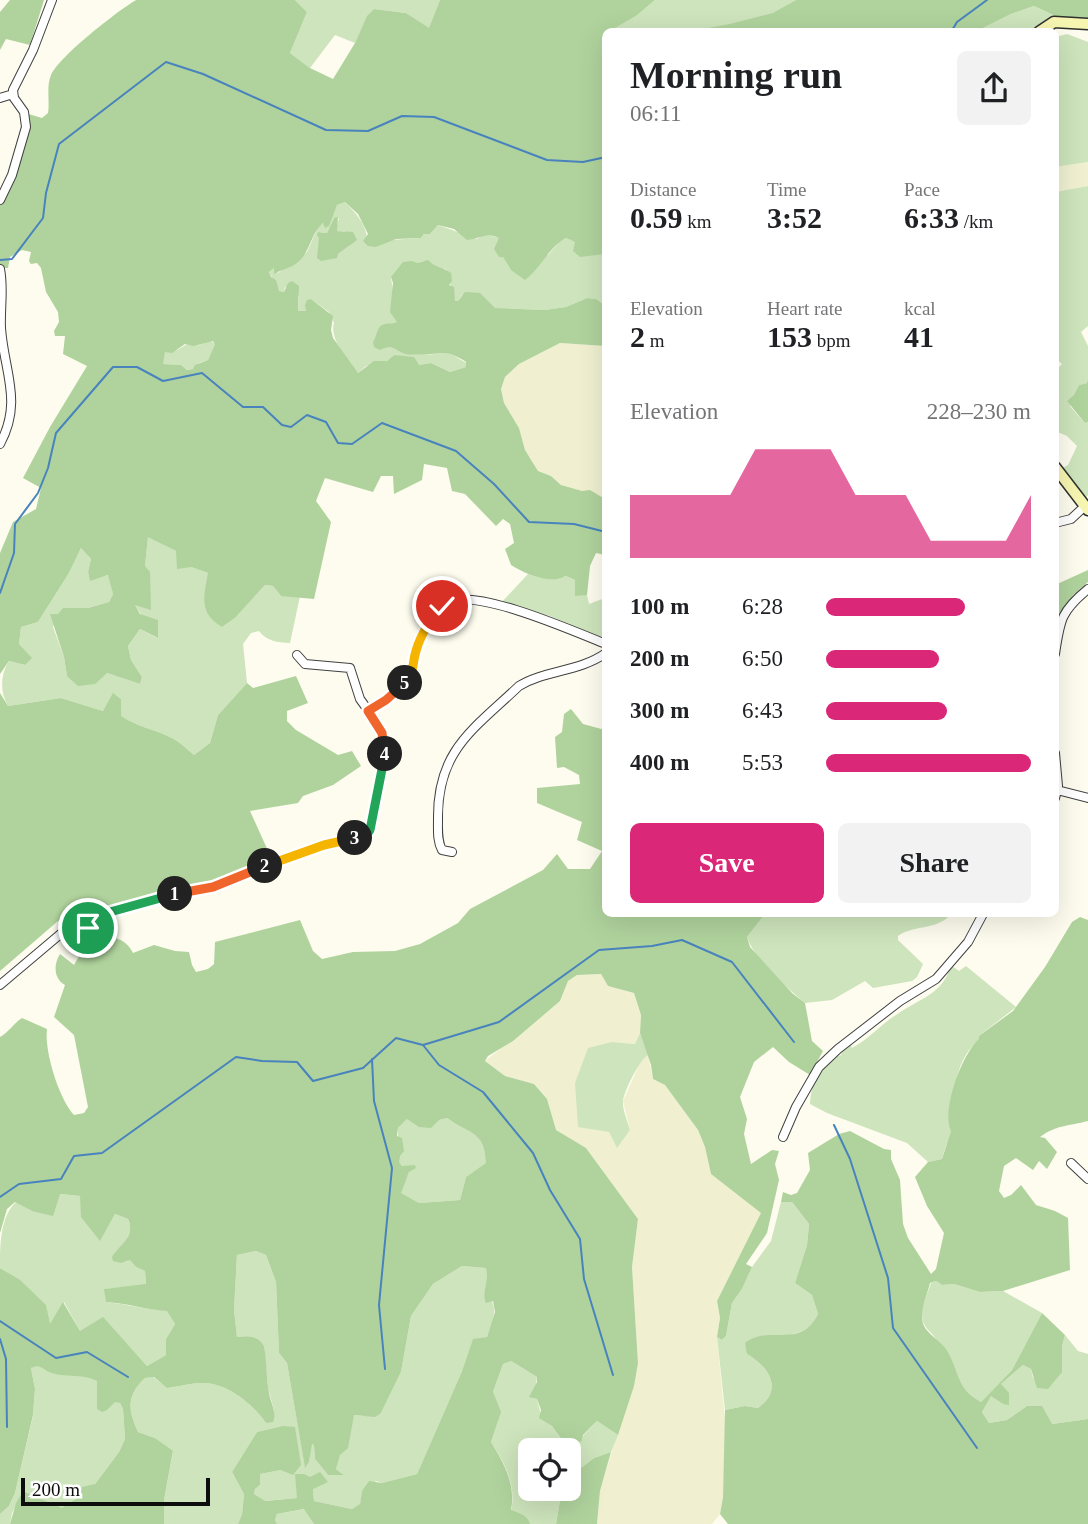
<!DOCTYPE html>
<html lang="en">
<head>
<meta charset="utf-8">
<style>
  :root { --surface:#fff; --page:#f2f2f2; --text:#202124; --muted:#757577; --accent:#db2777 }
  body { margin:0; font-family:"Times New Roman",serif; background:var(--page); color:var(--text); height:100vh; display:flex; flex-direction:column; font-size:26px; white-space:nowrap }
  * { box-sizing:border-box; margin:0 }
  p { font-size:23px; color:var(--muted) }
  .icon { flex:none; width:38px; height:38px; fill:none; stroke:currentColor; stroke-width:2; stroke-linecap:round; stroke-linejoin:round }
  .map { position:relative; flex:1; overflow:hidden }
  .details { position:absolute; left:602px; top:28px; width:457px; height:889px; display:flex; flex-direction:column; background:var(--surface); border-radius:10px; box-shadow:0 7px 28px #0002 }
  .details>* { flex:none }
  .buttons { position:absolute; left:518px; top:1438px; display:grid; gap:14px }
  .buttons a { display:grid; place-items:center; width:63px; height:63px; border-radius:10px; background:var(--surface); box-shadow:0 7px 28px #0002; font-size:35px }
  .scale { position:absolute; left:21px; bottom:18px; width:189px; box-sizing:border-box; padding-left:7px; border:4px solid #0d0d0d; border-top:0; font-size:19px; line-height:24px; white-space:nowrap; color:#0d0d0d; -webkit-text-stroke:5px #fff; paint-order:stroke }
  .pin { position:absolute; display:grid; place-items:center; width:60px; height:60px; color:#fff; margin:-30px; border:4px solid #fff; border-radius:50%; box-shadow:0 2px 7px #0007 }
  .km { position:absolute; width:35px; height:35px; margin:-18px; border-radius:50%; background:#222; color:#fff; font-size:19px; line-height:35px; text-align:center }
  .round { display:grid; place-items:center; flex:none; width:74px; height:74px; border-radius:10px; background:var(--page) }
  .head { display:flex; align-items:center; justify-content:space-between; height:119px; padding:0 28px }
  h1 { font-size:38px; font-weight:800; line-height:52px }
  .figures { display:grid; grid-template-columns:repeat(3,1fr); gap:10px; height:119px; padding:7px 28px }
  .figures div { display:grid; align-content:center }
  .figures b { font-size:30px; font-weight:800 }
  .figures small { font-size:19px; font-weight:400 }
  .figures p { font-size:19px }
  .chart { height:196px; padding:14px 28px }
  .chart p { display:flex; justify-content:space-between }
  .chart svg { width:100%; height:126px; margin-top:7px; fill:var(--accent); opacity:.7 }
  .action { display:flex; gap:14px; margin-top:auto; padding:14px 28px }
  .action a { flex:1; height:80px; border-radius:10px; background:var(--accent); color:#fff; font-size:28px; font-weight:800; line-height:80px; text-align:center }
  .action a+a { background:var(--page); color:var(--text) }
  ul { padding:0 28px; list-style:none; font-size:23px }
  li { display:grid; grid-template-columns:112px 84px 1fr; align-items:center; height:52px }
  li i { height:18px; border-radius:9px; background:var(--accent) }
  .map>svg:first-child { display:block }
</style>
</head>
<body>
<div class="map">
<svg width="1088" height="1524" viewBox="0 0 1088 1524">
  <rect width="100%" height="100%" fill="#fdfcee"/>
  <path fill="#f0f0d1" d="M1088,162v24l-33,6v-25z
    M560,343l45,3 -1,154 -43,-15 -10,-9 -13,-5 -13,-21 -6,-22 -15,-25 -3,-14 4,-12 14,-13z
    M601,974l7,12 26,7 7,22 -1,18 -5,11 -23,-2 -3,90 8,15 13,-17 -7,-29 16,-36 4,-8 5,-2 5,24 12,6 33,45 7,17 6,27 51,39 -45,88 3,17 -3,19 9,93 -3,67 -3,17 -8,10h-115l3,-33 38,-128 -6,-96 6,-48 -52,-71 -31,-18 -8,-31 -13,-15 -29,-8 -20,-15 75,-60 8,-20 9,-6z"/>
  <path fill="#cde4bc" fill-rule="evenodd" d="M295,0h145l-11,29 -23,-16 -32,-4 -7,8 -12,26 -20,-8 -25,33 -20,-15 17,-41z
    M655,0h141c-7,4 -15,10 -23,14 -51,19 -107,17 -160,18l-1,-3 24,-13z
    M1034,6l28,13 -24,12 -57,1 2,-4 28,-14z
    M1067,34l21,8v120l-33,5v-130z
    M1088,186v140l-7,6 7,14v37l-9,2 -9,21 15,17 3,-1v73l-4,5 -23,-31 7,-4 9,-19 -10,-10 -12,-5v-60l7,-7 -7,-6v-166z
    M345,202c10,10 21,22 22,36l9,9 14,-7 31,-2 3,-4h6l8,-9 39,14 6,-4 16,2 4,20 8,13 37,-15 11,-13 7,-4 39,16v51l-9,-6 -9,-1 -21,9 -22,3 -50,-2 -32,-13 -4,6h-3l-9,-32 -10,-1 -13,-7 -24,8 -8,9 7,44c-13,6 -19,-2 -22,16l10,9c9,0 13,5 22,7 14,3 28,-1 42,-1l16,10v4l-16,5 -19,-9 -12,2 -25,-10 -7,6 -21,5 -8,7c-10,-9 -29,-36 -24,-50l-5,-11 -18,-13 -5,12h-8l1,-15 -14,-9 -1,5 -5,-1 -10,-19 6,-5 3,6 29,-21 11,-25 13,-10 6,-12zM334,218h5l-3,11 1,2h8l5,14 -12,9 -19,-1v-21l8,1z
    M210,340l6,5 -8,15 -9,3 -6,6 -6,1 -6,-5 -19,-1 3,-12 12,-2 12,-7c9,5 13,1 21,-3z
    M148,536l28,15 15,16 17,6 14,54 13,-9 30,-33 8,1 8,10h19l-10,47c-13,-1 -22,-1 -31,-12l-8,2 -8,11 4,39 -29,32 -8,28 -16,12c-7,-6 -14,-13 -22,-17 -18,-9 -35,-11 -52,-22l1,-17 -7,-5 -11,17 -42,-13 -53,8c-8,-14 -8,-31 1,-45l16,4 6,-7 -12,-14 2,-17 17,-5 31,-49 12,-25 10,11 -3,13 2,8 19,-5 4,19 -4,8 -21,6h-25l-10,19 11,30 3,19 40,-3 33,11 2,-7 -11,-17 -3,-14 12,-17 17,9 -23,-34 16,5 -5,-43z
    M528,574c11,4 28,8 38,2l9,4v15h12l2,9 16,-6v42l-55,-24 -50,-12z
    M765,914h180l4,2c-13,14 -36,9 -51,20v4l25,24 -6,13 -5,4 -39,7 -8,-7 -33,19 -27,3c-18,-15 -51,-44 -58,-66z
    M951,965l8,6 7,-5 50,41 -37,29 1,3c-22,17 -26,46 -27,71 -1,7 0,16 -2,22 -3,9 -7,18 -9,27l-14,3 -21,-19 -80,-30 -17,-9c1,-15 6,-37 21,-46 3,-2 7,-1 10,-3l2,-6 8,-4 1,3c17,-9 28,-23 44,-33 22,-16 47,-20 55,-50z
    M640,1033l8,22c-8,4 -24,36 -25,46 -1,8 5,21 7,29l-13,18 -8,-16 -31,-5 -3,-44 13,-35 24,-6 23,2z
    M447,1118c9,7 13,6 21,10 12,7 18,22 19,35l-21,14 -6,23 -41,3 -19,-10 9,-21 -11,-10v-34l9,-9 32,1z
    M59,1194l21,2 20,44 15,-26 13,5 3,10 -5,13v20l4,-3 6,8 9,4 1,14 -41,4 1,13c21,2 40,8 61,8l8,14 -9,15v16l-19,11 -21,-23 -46,-12 -16,-29 -14,23 -31,-46 -19,-11c0,-22 0,-51 16,-66l16,9z
    M781,1202h11l17,22 -2,21 -12,38 17,12 6,19c-9,20 -18,16 -35,24 -12,5 -24,10 -36,16 22,13 37,35 11,54l-13,-2 -20,4 -8,-73 5,3 4,-4 6,-33 10,-14 10,-22 19,-26z
    M256,1251l10,4 10,27 3,71 8,10 18,104 4,-5 2,-18 3,2 1,13 13,16 15,-1 -7,-5 1,-6 17,-48 12,1 15,-3 20,-41 10,-56 22,-32 29,-18 25,2 1,9 -2,13c13,20 8,26 1,47l-14,3 -11,31 -45,103 -35,9 -6,-2 -14,10 -2,14 -8,4 -38,-8 -1,-12 7,-17 -23,26 -33,3 -10,-7 1,-5 5,-4v-11l21,-4 1,-44 -25,6 -25,40 12,22 -2,20 -4,10h-74v-24l9,-48 -18,-14 -17,-6c-10,-22 -12,-36 7,-54l8,-1 15,11c10,-1 22,-5 33,-5 25,-1 51,20 65,40l8,-13 -6,-22 -4,-42c-5,-10 -16,-11 -27,-9l-3,-27 3,-55z
    M936,1281l6,4 12,-1 26,8 23,-1 39,22 -30,57 -31,32c-25,-13 -31,-40 -45,-63 -6,-9 -13,-11 -14,-23 -1,-10 6,-23 9,-33z
    M1065,1335l13,16 10,3v65l-36,5 -25,-18 -20,14 -18,3 -7,-11 9,-17 12,9 -2,-20 22,-19 8,4 2,9 28,-6 1,-26z
    M511,1361l26,16 -3,21 3,1 5,20 10,7 16,22 14,-7 1,-5 14,-15 21,14 -7,17 -17,6 -25,19v-26h-39v38h32l-6,35h-26c-3,-9 -11,-11 -19,-13 6,-26 -7,-49 -20,-69l7,-22 -5,-28 10,-28z
    M35,1365l33,10h17l12,6v10l23,12 3,6 2,30 -6,13 -24,32 -33,25 -39,-18 -11,22 -2,11h-10v-10l9,-8 6,-13 18,-77 2,-27 -4,-21z
    M305,1509l9,15h-37l-2,-4 2,-6z"/>
  <path fill="#b0d39d" fill-rule="evenodd" d="M10,0h34l-14,45 -24,-6 -6,11v-38z
    M136,0h159l12,12 -17,41 20,15 23,11 22,-36 12,-27 7,-7 32,4 23,15 11,-28h215l-19,16 -23,13v2l-7,1 -1,222 -25,3 -7,-6 2,-9 -9,-4c-17,9 -25,30 -41,42l-14,-10 -8,-13h-4l-5,-8 5,-11c-12,-6 -20,1 -32,2l-13,-11 -16,-4 -8,9h-6l-3,4 -25,1 -20,8 -8,-1 -5,-5 5,-7 -10,-20 -13,-12 -8,3 -8,21 -4,2 -2,-5c-11,9 -12,24 -21,35 -8,10 -18,10 -28,16v-6l-5,4 2,5 5,3 3,11 5,1 4,-9 4,-2 7,5 -1,25h8l-1,-6 2,-5 4,-1 22,17 -2,14 2,8 25,35 16,-12h13l7,-6 20,2 5,8 12,-2 19,9 16,-5v-5c-4,-3 -10,-6 -15,-8 -7,-3 -33,3 -45,0 -11,-3 -14,-11 -26,-4l-6,-3 -1,-5c4,-5 3,-14 9,-17 6,-3 10,0 15,-3l-7,-10 3,-29 -2,-6 12,-15 9,-1 5,2 11,-3c7,8 15,7 23,13l1,8 -3,4 5,2 1,14h3l7,-9 15,1 15,15 49,2 22,-3 21,-9 9,1 9,6v41l-45,-3 -41,21 -14,13 -4,12 3,14 15,25 6,22 13,21 13,5 10,9 21,6 8,-1 15,9v56l-9,-2 -6,13 -3,29 -12,1v-16l-9,-4c-15,9 -41,-2 -55,-11l-6,-16 9,-6 -4,-19 -7,-5 -7,7 -31,-32 -13,-3 -5,-23 -23,-4 -2,16 -28,14 -1,-18h-12l-8,16 -48,-14 -9,23 15,21 -17,77 -33,-3 -8,-10 -8,-1 -30,33 -13,9c-24,-14 -18,-31 -14,-54l-17,-6 -14,2 -1,-18 -28,-14 -3,29 5,6 1,38 -16,-5 5,9 18,6v18l-18,-9 -12,17 3,14 11,17 -2,7 -33,-11 -12,11 -17,2 -11,-10 -3,-19 -14,-43h8l5,-6h25l21,-6 4,-8 -5,-19 -18,6 -2,-9 3,-13 -10,-11 -12,25 -31,49 -17,5 -2,17 13,14 -7,7 -16,-4 -9,13v-121l13,-31 23,-13 5,-21 -18,-10 27,-51 37,-61 -24,-12 2,-18h-10l-1,-5 5,-9 -1,-10 -12,-20 -5,-24 -4,-5 -6,1 -2,-3 2,-9 -9,-2 -12,7 -2,11h-8v-76l27,-60 -2,-19 17,5 6,-5c2,-12 -2,-26 3,-38 9,-19 65,-63 85,-75zM213,341l2,4 -7,15 -13,5 -2,4 -6,1 -6,-5 -18,-1 2,-12 7,1 13,-9 9,2z
    M796,0h292v21l-26,-2 -28,-13 -23,8 -28,14 -2,3 -295,1 44,-8 43,-11z
    M338,217l-1,14 16,1 4,8 -19,14 -1,4 -16,3 -4,-3 2,-20 -2,-3 1,-3 9,1 7,-15z
    M1088,380v42l-3,1 -18,-22 7,-6 5,-10 8,-2z
    M1088,570v12l-15,13 -18,35v-45z
    M296,676l12,27 -21,8v10l9,9 42,25 14,-4 9,15 -28,19 -30,11 -5,7 -48,8 19,42 -11,11 -41,16 -29,9 -99,21 -31,11 -58,50v-278l8,13 53,-8 42,13 10,-18 8,6v17c16,11 33,13 51,22 8,4 15,11 22,17l16,-12 8,-28 29,-32 6,5z
    M571,709l12,15 22,6 1,184h159l-18,23 3,10 42,46 13,10 7,38 11,10 -13,24 -21,-13 -16,-15 -19,15 -14,35 7,22 -3,15 7,30 21,-14 7,1 -4,13 4,16 -12,53 -21,31 6,3 -10,22 -10,14 -6,33 -4,4 -5,-3 3,-19 -3,-17 44,-88 -50,-39 -6,-27 -7,-17 -33,-45 -12,-6 -2,-14 -11,-32 1,-18 -7,-22 -26,-7 -7,-12 -24,1 -9,6 -8,20 -47,40 -25,15 -3,5 20,15 29,8 13,15 9,31 30,18 52,71 -6,48 6,96 -4,23 -16,49 -21,-14 -14,14 -1,6 -14,7 -16,-22 -13,-8 2,-8 -4,-11 -8,-2 8,-15v-5l-26,-16 -8,3 -10,28 8,20 -10,30c13,21 25,43 20,68 8,3 17,5 19,14h-216l-10,-15 -27,5 -2,6 2,4h-39l4,-10 2,-20 -12,-22 25,-40 25,-6 13,1 6,38 -8,10 -12,-5 -21,4v11l-5,4 -1,5 11,7 32,-3 -2,-24h9l6,3 10,-5 8,10 -15,7 1,12 38,8 8,-5 2,-13 7,-10 13,2 35,-9 45,-103 11,-32 14,-2 8,-25 -2,-11 -7,2c-5,-11 4,-22 0,-35l-24,-2 -29,18 -22,32 -10,56 -20,41 -6,4 -21,-2 -6,33 -8,7 -4,14 8,6h-16l-13,-16 -1,-13 -2,-2 -3,18 -4,6 -18,-105 -8,-10 -3,-71 -10,-27 -10,-4 -19,4 -3,55 3,27c11,-2 22,-1 27,9 3,16 2,32 5,47 2,11 8,19 4,29l-7,1c-14,-20 -40,-41 -65,-40 -11,0 -23,4 -34,5l-13,-11 -9,1c-19,18 -17,32 -7,54l17,6 18,13 -9,49v24h-154l6,-21 7,-12 39,17 18,-12 2,-9 13,-3 24,-32 6,-13 -2,-30 -3,-6 -5,-1 -8,8 -5,2 -5,-3v-28c-16,-8 -30,-3 -45,-8 -10,-3 -11,-10 -21,-5l4,21 -2,26 -18,78 -6,13 -9,8v-246l19,11 27,26 4,19 13,-22 17,29 23,-14 44,49 19,-11v-16l9,-15 -8,-13c-21,-1 -40,-8 -61,-9l-2,-13 42,-5 -1,-13 -9,-4 -6,-7 -9,3 -8,-2 -1,-4c8,-13 24,-20 16,-38l-13,-5 -15,27 -19,-24 -1,-21 -20,-2 -7,22 -21,-5 -17,-9 -8,7 -7,24v-196c9,-5 13,-13 22,-19l25,11c-3,22 12,70 27,86l10,-2 4,-6 -14,-72 -20,-18 11,-32c-11,-6 -12,-20 -5,-31l14,11 12,-21 12,-9c15,2 28,3 35,18l21,-8 21,6 14,1 3,13 4,7 12,-3 6,-5 1,-22 85,-22 13,31 9,8 31,-7 42,-1 25,-7 38,-21 12,-14 73,-39 14,-16 11,15h22l12,-18 -25,-11 5,-18 -45,-19v-15l43,-4 -1,-9 -15,-8 -7,1 -2,-31 7,-5 2,-18zM447,1118c20,15 38,12 39,45l-20,14 -6,23 -41,3 -18,-10 8,-21 7,-4 -1,-3 -13,1 -3,-4 1,-6 4,-5 -2,-13 -5,-2 1,-8 9,-9 12,8 12,1 8,-8z
    M1080,917l8,3v201c-19,5 -32,4 -48,16l5,1 12,14 -10,17 -8,-8 -6,9 -17,-12 -12,8 -5,25 5,7 7,-3 10,-10 15,20 19,6 13,7 2,52 -67,21 -23,1 -26,-8 -12,1 -6,-4 -6,2c-3,13 -12,30 -6,43 4,8 16,15 22,23 14,22 9,39 35,53l31,-32 30,-57 23,22 -3,11v26l-14,17 -11,-1 -6,-19 -8,-4 -22,19 8,9v12l-6,-1 -12,-8 -9,16 7,11 18,-3 20,-14h15l10,18 36,-5v105h-360l-8,-10 3,-17 2,-87 20,-4 13,2c26,-19 11,-41 -11,-54l-2,-11c23,-19 56,7 73,-29l-6,-19 -17,-12 12,-38 2,-21 -17,-22h-11l2,-10 8,3 6,-2 13,-23 -2,-17 31,-19 11,-3 34,18 7,1v9l9,21 3,44 5,14 23,36 5,-5 8,-36 -17,-27 -12,-29 13,-15 14,-3 9,-28c-10,-21 11,-77 28,-92v-3l34,-25 32,-44 27,-45z
    M611,1452l-11,39 -3,33h-41l6,-35h7v-12l25,-19z"/>
  <g fill="none" stroke-linecap="round" stroke-linejoin="round">
    <path stroke="#4883bd" stroke-width="2" d="M951,32l6,-10 30,-22
      M0,260l12,-1 31,-41 3,-25 13,-49 107,-82 37,12 123,56 42,1 34,-15 32,1 113,43 36,2 23,-5
      M0,593l14,-40 1,-29 23,-31 10,-25 8,-35 57,-66h24l26,14 39,-8 41,34h20l19,18 9,2 16,-12 19,7 12,21 14,1 30,-21 74,28 38,33 35,38 45,2 32,8
      M423,1045l16,20 44,27 50,61 17,37 30,49 4,40 29,96
      M372,1059l2,42 18,67 -13,137 6,64
      M834,1125l16,34 38,119 5,50 84,120
      M0,1197l19,-13 42,-5 13,-23 28,-3 134,-96 26,4 35,1 16,19 50,-13 33,-30 27,7 76,-23 100,-72 53,-4 30,-6 50,22 62,80
      M0,1321l56,37 31,-6 41,25
      M0,1339l6,20 1,68"/>
    <defs>
      <path id="street" d="M0,98l13,-4
        M0,200l12,-25 14,-48 -2,-15 -10,-14 -1,-8 20,-40 19,-50
        M0,269c4,20 0,39 1,59 3,44 22,73 -1,116
        M1055,523l16,-4 14,-13
        M1055,654c5,-34 6,-43 33,-65
        M368,711c14,-8 39,-21 45,-38 1,-4 1,-11 1,-16 2,-8 5,-17 9,-25 4,-11 17,-27 28,-31 32,-10 122,30 155,43
        M1055,753l3,33 -3,12
        M1057,790l31,8
        M452,852l-10,-2c-5,-9 -4,-20 -4,-31 -1,-69 36,-90 81,-133 26,-16 60,-14 87,-33
        M0,985l64,-54 24,-3 22,-16 70,-20 33,-5 92,-36 63,-18 16,-71v-20l-9,-22 -15,-21 -10,-31 -45,-4 -8,-9
        M783,1137l13,-30 23,-40 19,-18 62,-48 36,-22 32,-37 15,-28
        M1071,1163l17,16"/>
      <path id="secondary" d="M1039,32l15,-10 34,2
        M1055,467l33,43"/>
    </defs>
    <use href="#street" stroke="#404040" stroke-width="10"/>
    <use href="#secondary" stroke="#2f2f2f" stroke-width="13"/>
    <use href="#street" stroke="#fff" stroke-width="8"/>
    <use href="#secondary" stroke="#f6f5b1" stroke-width="10"/>
  </g>
  <g fill="none" stroke-linecap="round" stroke-linejoin="round">
    <defs>
      <path id="split-1" d="M88,928l22,-16 65,-18"/>
      <path id="split-2" d="M175,894l38,-7 52,-21"/>
      <path id="split-3" d="M265,866l59,-21 31,-7"/>
      <path id="split-4" d="M355,838l10,-2 5,-6 15,-76"/>
      <path id="split-5" d="M385,754l-3,-21 -14,-22 18,-11 19,-17"/>
      <path id="split-6" d="M405,683c10,-11 7,-20 11,-32 5,-18 15,-31 26,-45"/>
    </defs>
    <use href="#split-1" stroke="#fff" stroke-width="14"/>
    <use href="#split-2" stroke="#fff" stroke-width="14"/>
    <use href="#split-3" stroke="#fff" stroke-width="14"/>
    <use href="#split-4" stroke="#fff" stroke-width="14"/>
    <use href="#split-5" stroke="#fff" stroke-width="14"/>
    <use href="#split-6" stroke="#fff" stroke-width="14"/>
    <use href="#split-1" stroke="#22a559" stroke-width="9"/>
    <use href="#split-2" stroke="#f0652b" stroke-width="9"/>
    <use href="#split-3" stroke="#f5b400" stroke-width="9"/>
    <use href="#split-4" stroke="#22a559" stroke-width="9"/>
    <use href="#split-5" stroke="#f0652b" stroke-width="9"/>
    <use href="#split-6" stroke="#f5b400" stroke-width="9"/>
  </g>
</svg>
<div class="buttons">
<a><svg class="icon" aria-label="locate" viewBox="0 0 24 24"><circle cx="12" cy="12" r="6"/><path d="M12 2v4M12 18v4M2 12h4M18 12h4"/></svg></a>
</div>
<div class="scale">200 m</div>
<div class="pin" style="left:88px;top:928px;background:#1e9e55"><svg class="icon" aria-label="arrive" viewBox="0 0 24 24"><path d="M6 21V4h12l-3 4 3 4H6"/></svg></div>
<div class="pin" style="left:442px;top:606px;background:#d93025"><svg class="icon" aria-label="check" viewBox="0 0 24 24"><path d="M5 12l5 5 9-10"/></svg></div>
<b class="km" style="left:175px;top:894px">1</b>
<b class="km" style="left:265px;top:866px">2</b>
<b class="km" style="left:355px;top:838px">3</b>
<b class="km" style="left:385px;top:754px">4</b>
<b class="km" style="left:405px;top:683px">5</b>
<section class="details">
<div class="head"><div><h1>Morning run</h1><p>06:11</p></div><a class="round"><svg class="icon" aria-label="share" viewBox="0 0 24 24"><path d="M12 15V3M7 8l5-5 5 5M5 13v7h14v-7"/></svg></a></div>
<div class="figures">
<div><p>Distance</p><b>0.59<small> km</small></b></div>
<div><p>Time</p><b>3:52</b></div>
<div><p>Pace</p><b>6:33<small> /km</small></b></div>
</div>
<div class="figures">
<div><p>Elevation</p><b>2<small> m</small></b></div>
<div><p>Heart rate</p><b>153<small> bpm</small></b></div>
<div><p>kcal</p><b>41</b></div>
</div>
<div class="chart"><p><span>Elevation</span>228–230 m</p>
<svg viewBox="0 0 160 44" preserveAspectRatio="none"><path d="M0 44V22L10 22L20 22L30 22L40 22L50 6L60 6L70 6L80 6L90 22L100 22L110 22L120 38L130 38L140 38L150 38L160 22V44z"/></svg>
</div>
<ul>
<li><b>100 m</b>6:28<i style="width:68%"></i></li>
<li><b>200 m</b>6:50<i style="width:55%"></i></li>
<li><b>300 m</b>6:43<i style="width:59%"></i></li>
<li><b>400 m</b>5:53<i style="width:100%"></i></li>
</ul>
<div class="action"><a>Save</a><a>Share</a></div>
</section>
</div>
</body>
</html>
